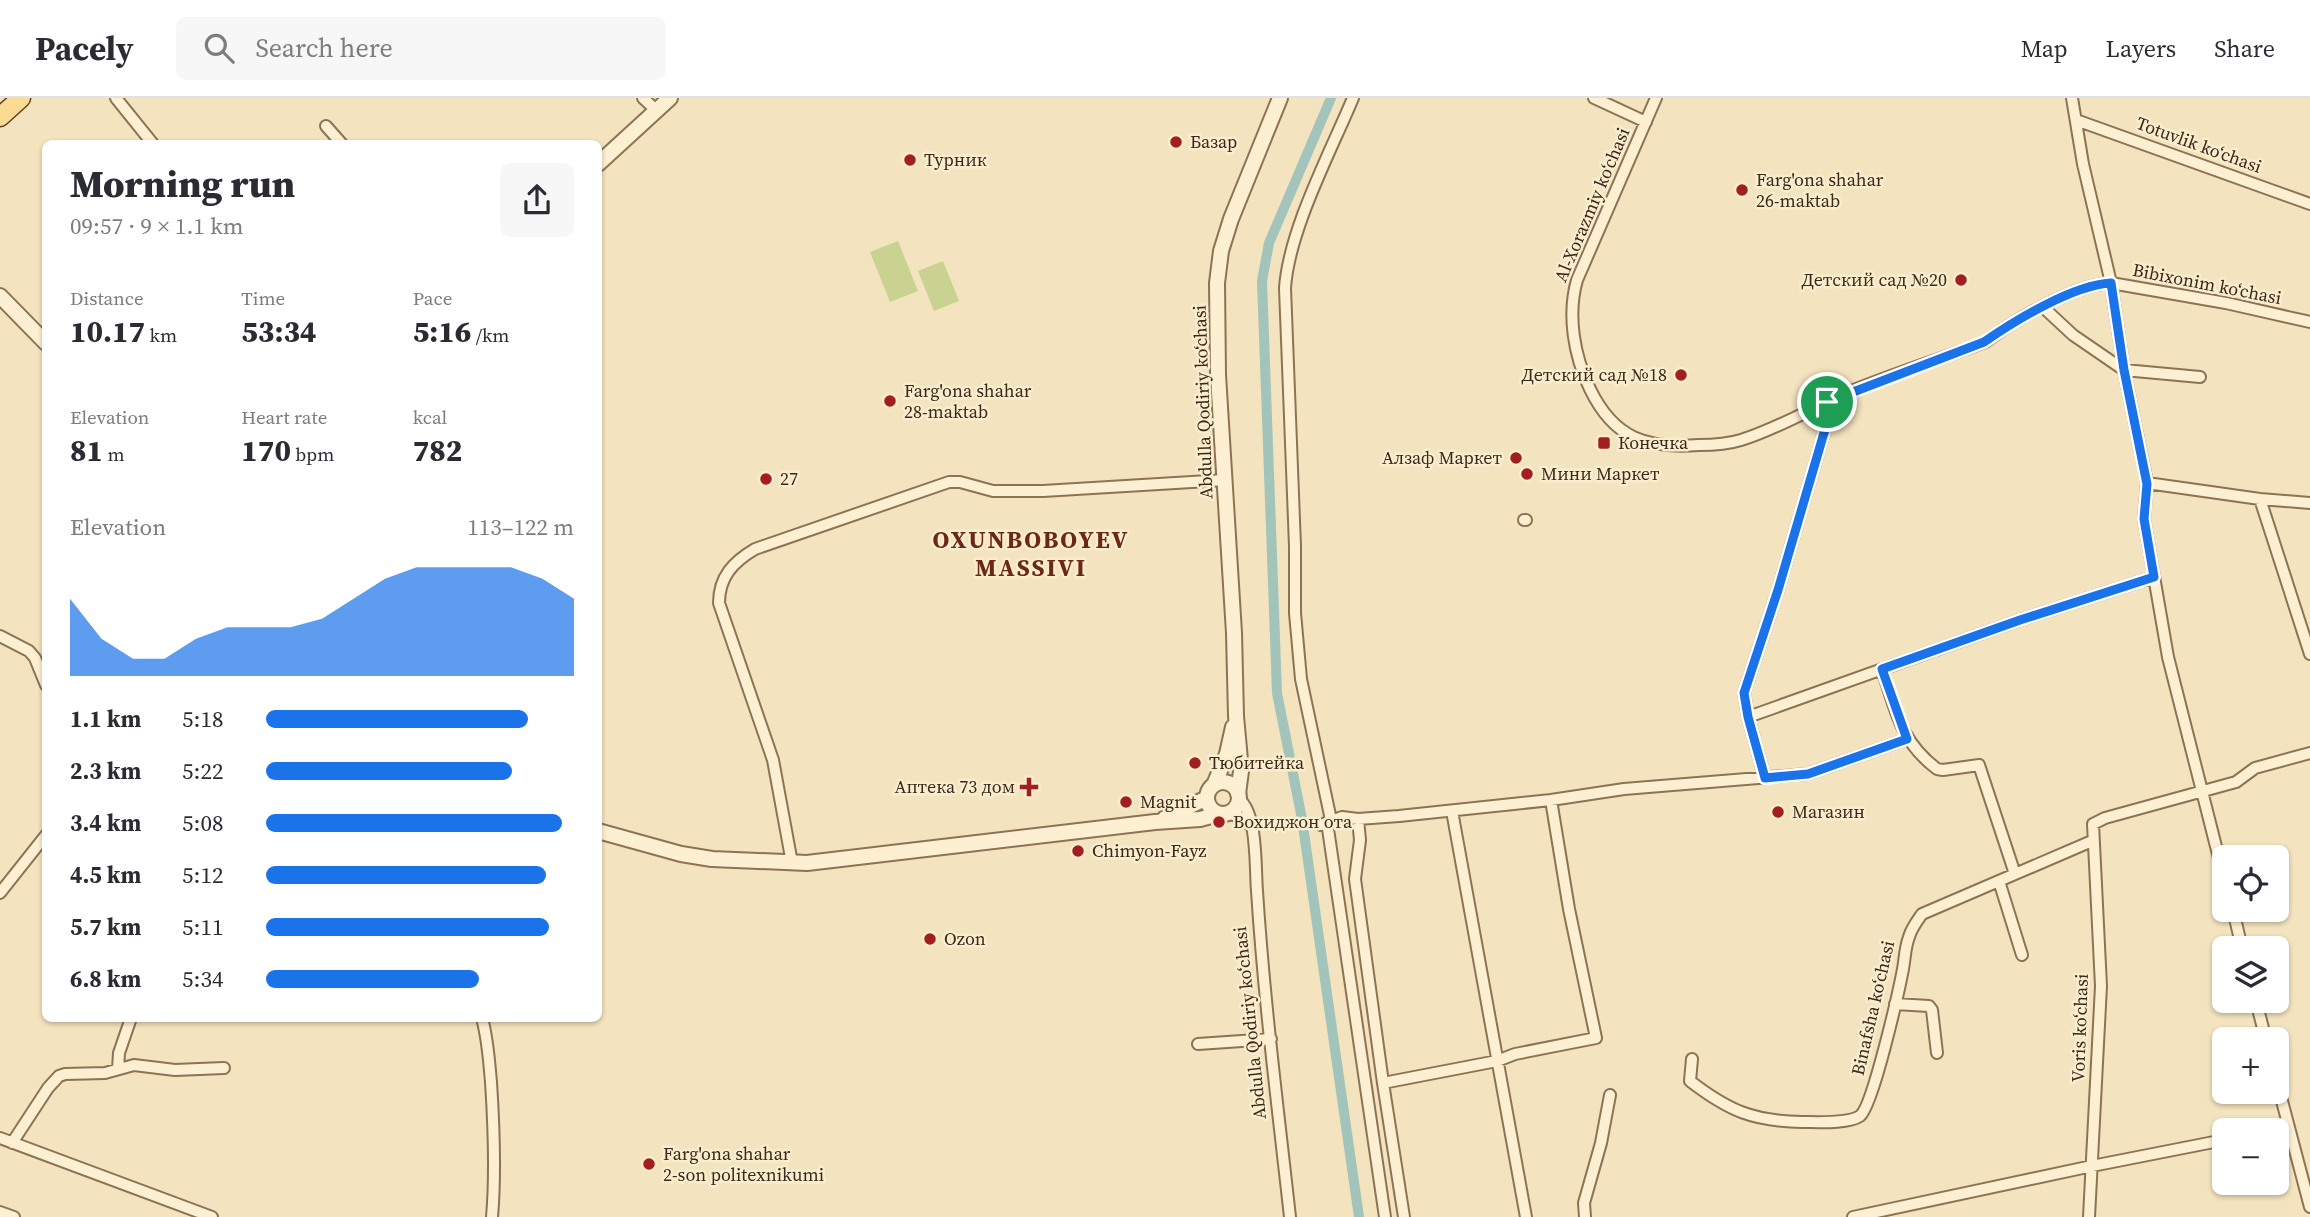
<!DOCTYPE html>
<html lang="en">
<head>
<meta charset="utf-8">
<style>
  :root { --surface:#fff; --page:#f7f7f7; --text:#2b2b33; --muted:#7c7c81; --line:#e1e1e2; --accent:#1a73e8 }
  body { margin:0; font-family:"Source Serif 4",serif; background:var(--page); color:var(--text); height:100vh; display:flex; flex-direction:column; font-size:26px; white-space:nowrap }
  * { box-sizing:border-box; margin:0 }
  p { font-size:23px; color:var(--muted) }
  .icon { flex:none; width:38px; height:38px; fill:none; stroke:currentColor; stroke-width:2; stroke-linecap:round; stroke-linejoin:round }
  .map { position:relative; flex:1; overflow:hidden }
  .panel { position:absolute; left:42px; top:42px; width:560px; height:882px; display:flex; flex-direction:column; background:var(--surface); border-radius:10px; box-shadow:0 2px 5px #0004 }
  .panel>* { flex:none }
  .controls { position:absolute; left:2212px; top:747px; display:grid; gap:14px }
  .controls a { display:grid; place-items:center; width:77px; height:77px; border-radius:10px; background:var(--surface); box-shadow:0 2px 5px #0004; font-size:35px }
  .pin { position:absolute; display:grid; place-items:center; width:60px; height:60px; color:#fff; margin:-30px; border:4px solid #fff; border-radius:50%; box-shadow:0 2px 7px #0007 }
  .round { display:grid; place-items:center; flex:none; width:74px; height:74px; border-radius:10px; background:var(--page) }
  .head { display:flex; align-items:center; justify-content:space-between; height:119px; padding:0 28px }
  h1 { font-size:38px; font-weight:800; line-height:52px }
  .figures { display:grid; grid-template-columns:repeat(3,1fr); gap:10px; height:119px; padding:7px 28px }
  .figures div { display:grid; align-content:center }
  .figures b { font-size:30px; font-weight:800 }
  .figures small { font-size:19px; font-weight:400 }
  .figures p { font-size:19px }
  .chart { height:196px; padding:14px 28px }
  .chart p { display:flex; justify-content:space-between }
  .chart svg { width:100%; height:126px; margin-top:7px; fill:var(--accent); opacity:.7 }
  ul { padding:0 28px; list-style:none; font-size:23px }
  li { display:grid; grid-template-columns:112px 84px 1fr; align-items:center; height:52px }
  li i { height:18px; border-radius:9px; background:var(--accent) }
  header { display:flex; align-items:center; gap:42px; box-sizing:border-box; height:98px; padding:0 35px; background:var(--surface); border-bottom:2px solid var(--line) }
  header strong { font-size:33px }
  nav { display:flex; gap:38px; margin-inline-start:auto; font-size:24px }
  .search { width:490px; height:63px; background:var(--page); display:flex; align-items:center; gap:18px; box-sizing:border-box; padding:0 24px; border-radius:10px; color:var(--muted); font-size:26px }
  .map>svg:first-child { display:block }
</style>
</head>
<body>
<header>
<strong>Pacely</strong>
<div class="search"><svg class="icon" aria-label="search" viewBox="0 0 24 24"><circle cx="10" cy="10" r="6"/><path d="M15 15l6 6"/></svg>Search here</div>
<nav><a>Map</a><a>Layers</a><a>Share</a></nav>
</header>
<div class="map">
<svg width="2310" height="1119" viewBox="0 0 2310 1119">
  <rect width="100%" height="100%" fill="#f3e3be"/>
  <path fill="#cad291" d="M898,143l20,50 -28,11 -20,-50z
    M943,163l16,40 -25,10 -16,-40z"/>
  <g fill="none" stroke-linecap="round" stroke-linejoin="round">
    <path stroke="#a2c4ba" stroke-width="10" d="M1331,0l-62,145 -7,38 15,412 25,126 57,398"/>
    <defs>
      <path id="minor" d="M116,0l37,46
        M643,0l13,12
        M1594,0l52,24
        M1656,0l-79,182c-10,35 -3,76 13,109 24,50 57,60 109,56 14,0 29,-1 42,-5 36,-11 69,-31 103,-46 46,-19 94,-34 141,-52 30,-22 88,-57 126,-59l115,20 84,19
        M2072,0l11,66 28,119 13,87 76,7
        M2076,22l234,84
        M326,28l16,18
        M2044,210l29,27 51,35 23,113 -3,36 24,138 56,221
        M2147,385l113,16 50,4
        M2260,401l50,155
        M1524,422h2
        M0,538l29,15 6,7 11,27
        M1882,571c14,42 18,72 55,100l6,1 36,-5 36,109
        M1748,619l272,-97 134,-43
        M1765,680l-17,-61 -4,-24 34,-103 48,-164 1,-24
        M1239,701c19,15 16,69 18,92 7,109 21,218 33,326
        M1452,713l74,406
        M1227,715l16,5 8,8
        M1358,721l2,21 -5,39 28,204 21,134
        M1331,722l-30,-141 -6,-66v-67l-10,-258c4,-58 45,-135 68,-190
        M1327,724l58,395
        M1321,727l21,-8 16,2 41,-3 152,-16 73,-11 184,-15 99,-35
        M792,765l-19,-103 -54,-157c0,-26 14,-41 36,-54l194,-67h11l33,9h50l182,-11
        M1999,783l23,74
        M0,795l46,-58
        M2233,812l9,38
        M2256,903l10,39
        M1895,906l34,2 3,4 5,43
        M482,920c6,22 7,43 9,64 3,46 5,90 1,135
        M1198,946l73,-5
        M1692,961l-2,22c39,30 63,40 112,41 15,0 46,2 58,-6 13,-10 39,-126 43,-147 2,-11 2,-22 6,-32 2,-8 8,-16 13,-23l170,-73
        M118,971l1,-16 12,-35
        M2277,984l33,125
        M1383,985l114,-22 18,-7 81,-16 -27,-129 -18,-109
        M0,1040l212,79
        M12,1045l36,-55 11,-12 6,-2 40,-1 29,-8 41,5 49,-2
        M0,1114l14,5
        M1585,1119l-1,-14 17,-60 9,-48
        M1853,1119l239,-51 132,-26
        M2089,1119l12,-231 -8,-162 12,-6 131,-36 19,-14 55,-15"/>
      <path id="tertiary" d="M598,66l72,-66
        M0,198l46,47
        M1207 700a16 16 0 1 1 32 0a16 16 0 1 1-32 0Z
        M1214,687l13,-31 6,-27
        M1238,696l3,-23 -5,-55 -2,-83 -16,-258 -1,-92 4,-32 10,-32 49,-121
        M1165,720l42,-20
        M598,733l83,23 31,5 95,4 348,-41 45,-3 19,-5"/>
      <path id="primary" d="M0,19l21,-19"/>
    </defs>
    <use href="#minor" stroke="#8d7354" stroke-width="14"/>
    <use href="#tertiary" stroke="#8d7354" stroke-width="18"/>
    <use href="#primary" stroke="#5a4029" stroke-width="21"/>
    <use href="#minor" stroke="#fdf0d2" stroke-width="10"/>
    <use href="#tertiary" stroke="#fdf0d2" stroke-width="14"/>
    <use href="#primary" stroke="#fbda91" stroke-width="18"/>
  </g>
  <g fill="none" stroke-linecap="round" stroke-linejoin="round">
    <defs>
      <path id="route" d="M2111,185l13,87 23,114 -3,35 10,58 -134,43 -138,49 25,70 -99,35 -43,4 -17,-61 -4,-24 34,-103 48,-164 1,-24 157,-60c32,-22 89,-57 127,-59z"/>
    </defs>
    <use href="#route" stroke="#fff" stroke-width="14"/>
    <use href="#route" stroke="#1a73e8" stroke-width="9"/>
  </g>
  <g fill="#a31e1e" stroke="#f9edce" stroke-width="2.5">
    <circle cx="1176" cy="44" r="7"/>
    <circle cx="910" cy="62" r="7"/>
    <circle cx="1742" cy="92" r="7"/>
    <circle cx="1961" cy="182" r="7"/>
    <circle cx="1681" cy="277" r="7"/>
    <circle cx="890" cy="303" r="7"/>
    <rect x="1597" y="338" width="14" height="14" rx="3.5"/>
    <circle cx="1516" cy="360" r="7"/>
    <circle cx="1527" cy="376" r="7"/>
    <circle cx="766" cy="381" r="7"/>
    <circle cx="1195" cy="665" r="7"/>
    <path d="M1025.5 678.5h7v7h7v7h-7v7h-7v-7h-7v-7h7z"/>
    <circle cx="1126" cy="704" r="7"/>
    <circle cx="1778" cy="714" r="7"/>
    <circle cx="1219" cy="724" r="7"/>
    <circle cx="1078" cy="753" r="7"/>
    <circle cx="930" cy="841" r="7"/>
    <circle cx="649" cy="1066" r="7"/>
  </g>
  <g text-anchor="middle" stroke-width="5" stroke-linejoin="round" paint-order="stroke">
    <g font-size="18" fill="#3b2a1b" stroke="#f9edce" text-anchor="start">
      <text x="1190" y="50">Базар</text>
      <text x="924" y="68">Турник</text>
      <text x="1756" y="88">Farg'ona shahar<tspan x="1756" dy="21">26-maktab</tspan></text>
      <text x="1947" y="188" text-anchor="end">Детский сад №20</text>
      <text x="1667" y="283" text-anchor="end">Детский сад №18</text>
      <text x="904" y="299">Farg'ona shahar<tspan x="904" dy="21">28-maktab</tspan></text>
      <text x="1618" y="351">Конечка</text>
      <text x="1502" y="366" text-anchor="end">Алзаф Маркет</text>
      <text x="1541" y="382">Мини Маркет</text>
      <text x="780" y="387">27</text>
      <text x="1209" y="671">Тюбитейка</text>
      <text x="1015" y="695" text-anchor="end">Аптека 73 дом</text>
      <text x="1140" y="710">Magnit</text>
      <text x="1792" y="720">Магазин</text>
      <text x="1233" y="730">Вохиджон ота</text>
      <text x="1092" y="759">Chimyon-Fayz</text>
      <text x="944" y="847">Ozon</text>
      <text x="663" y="1062">Farg'ona shahar<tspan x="663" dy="21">2-son politexnikumi</tspan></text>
    </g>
    <g font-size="18" fill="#3b2a1b" stroke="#f9edce">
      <text transform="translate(2199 47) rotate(20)" y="6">Totuvlik koʻchasi</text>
      <text transform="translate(1592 107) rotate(-67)" y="6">Al-Xorazmiy koʻchasi</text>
      <text transform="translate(2207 186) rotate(11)" y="6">Bibixonim koʻchasi</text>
      <text transform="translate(1203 304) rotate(-92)" y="6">Abdulla Qodiriy koʻchasi</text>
      <text transform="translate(1873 910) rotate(-77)" y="6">Binafsha koʻchasi</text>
      <text transform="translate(1250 925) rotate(-96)" y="6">Abdulla Qodiriy koʻchasi</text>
      <text transform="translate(2080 930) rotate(-88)" y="6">Voris koʻchasi</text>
    </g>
    <g font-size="24" font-weight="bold" letter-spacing="2" fill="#6c2815" stroke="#f9edce">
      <text x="1031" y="450">OXUNBOBOYEV<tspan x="1031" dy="28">MASSIVI</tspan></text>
    </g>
  </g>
</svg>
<div class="controls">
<a><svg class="icon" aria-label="locate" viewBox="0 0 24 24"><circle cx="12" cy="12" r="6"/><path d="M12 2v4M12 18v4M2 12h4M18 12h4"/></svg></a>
<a><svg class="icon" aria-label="layers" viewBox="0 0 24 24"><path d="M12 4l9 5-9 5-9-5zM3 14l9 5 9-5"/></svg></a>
<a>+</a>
<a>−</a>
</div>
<div class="pin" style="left:1827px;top:304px;background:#1e9e55"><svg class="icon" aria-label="arrive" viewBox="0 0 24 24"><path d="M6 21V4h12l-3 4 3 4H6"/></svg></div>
<section class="panel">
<div class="head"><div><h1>Morning run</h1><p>09:57 · 9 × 1.1 km</p></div><a class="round"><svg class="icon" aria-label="share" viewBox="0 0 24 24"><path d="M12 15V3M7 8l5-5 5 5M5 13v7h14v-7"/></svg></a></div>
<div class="figures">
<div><p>Distance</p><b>10.17<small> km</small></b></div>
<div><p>Time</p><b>53:34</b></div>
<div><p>Pace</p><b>5:16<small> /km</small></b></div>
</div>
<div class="figures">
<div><p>Elevation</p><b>81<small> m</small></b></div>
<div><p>Heart rate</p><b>170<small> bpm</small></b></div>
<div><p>kcal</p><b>782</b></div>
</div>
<div class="chart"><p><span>Elevation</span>113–122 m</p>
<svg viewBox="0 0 160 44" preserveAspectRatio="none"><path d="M0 44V17L10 31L20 38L30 38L40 31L50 27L60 27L70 27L80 24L90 17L100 10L110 6L120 6L130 6L140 6L150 10L160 17V44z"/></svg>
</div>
<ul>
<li><b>1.1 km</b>5:18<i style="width:85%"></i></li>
<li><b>2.3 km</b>5:22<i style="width:80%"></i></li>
<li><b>3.4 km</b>5:08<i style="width:96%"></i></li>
<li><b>4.5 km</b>5:12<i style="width:91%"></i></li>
<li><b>5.7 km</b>5:11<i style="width:92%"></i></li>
<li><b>6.8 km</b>5:34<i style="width:69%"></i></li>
</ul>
</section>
</div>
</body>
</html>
